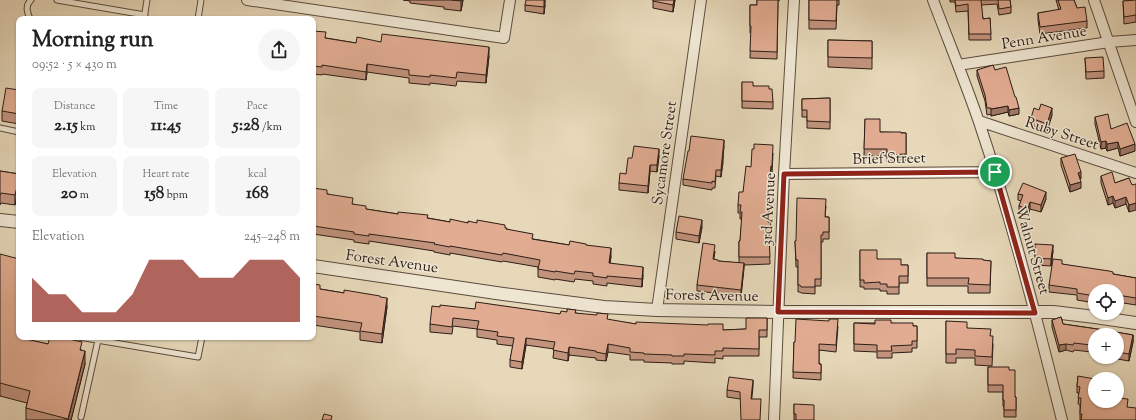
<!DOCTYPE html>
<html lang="en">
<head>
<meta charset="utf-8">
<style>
  :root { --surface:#fff; --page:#f6f6f6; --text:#222; --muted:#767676; --accent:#8f2418 }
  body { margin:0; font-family:"Sorts Mill Goudy",serif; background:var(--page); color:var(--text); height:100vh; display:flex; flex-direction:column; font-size:15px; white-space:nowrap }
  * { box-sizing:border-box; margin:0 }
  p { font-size:13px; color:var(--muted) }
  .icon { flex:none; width:22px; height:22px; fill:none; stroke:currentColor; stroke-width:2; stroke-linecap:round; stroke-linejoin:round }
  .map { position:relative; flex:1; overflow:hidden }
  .panel { position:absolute; left:16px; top:16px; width:300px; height:324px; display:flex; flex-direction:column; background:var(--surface); border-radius:8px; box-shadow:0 1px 3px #0004 }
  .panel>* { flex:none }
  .controls { position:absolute; left:1088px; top:284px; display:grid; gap:8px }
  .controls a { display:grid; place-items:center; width:36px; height:36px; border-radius:50%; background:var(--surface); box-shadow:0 1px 3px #0004; font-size:20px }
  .pin { position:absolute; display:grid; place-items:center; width:34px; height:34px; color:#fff; margin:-17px; border:2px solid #fff; border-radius:50%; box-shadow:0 1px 4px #0007 }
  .round { display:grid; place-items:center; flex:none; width:42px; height:42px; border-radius:21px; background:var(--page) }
  .overview { display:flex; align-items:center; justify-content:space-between; height:68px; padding:0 16px }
  h1 { font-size:22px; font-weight:700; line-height:30px }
  .stats { display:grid; grid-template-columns:repeat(3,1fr); gap:6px; height:68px; padding:4px 16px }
  .stats div { display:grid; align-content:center; border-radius:8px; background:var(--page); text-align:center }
  .stats b { font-size:17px; font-weight:700 }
  .stats small { font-size:11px; font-weight:400 }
  .stats p { font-size:11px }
  .chart { height:112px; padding:8px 16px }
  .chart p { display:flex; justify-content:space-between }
  .chart svg { width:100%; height:72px; margin-top:4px; fill:var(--accent); opacity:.7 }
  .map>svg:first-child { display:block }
</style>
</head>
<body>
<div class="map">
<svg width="1136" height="420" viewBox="0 0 1136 420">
  <rect width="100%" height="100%" fill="#e6d8b9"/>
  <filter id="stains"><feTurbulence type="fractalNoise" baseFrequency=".005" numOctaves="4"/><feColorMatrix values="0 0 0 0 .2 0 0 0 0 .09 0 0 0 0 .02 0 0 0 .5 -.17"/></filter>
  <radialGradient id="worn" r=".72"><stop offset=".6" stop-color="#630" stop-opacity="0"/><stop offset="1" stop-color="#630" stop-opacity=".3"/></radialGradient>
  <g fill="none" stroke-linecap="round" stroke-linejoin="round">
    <defs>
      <path id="service" d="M57,0l88,15
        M30,19c-3,-7 -5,-14 1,-19
        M144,19l3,-19
        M198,19l3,-19
        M0,128l19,4
        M79,337l119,20 4,-20
        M81,417l17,-77"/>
      <path id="minor" d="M247,0l257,38 6,-38
        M933,0c15,40 32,81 46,122 33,98 58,198 83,298
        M1094,0l42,122
        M958,65l151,-23 27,-2
        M979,121l157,52
        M784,174l211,-2
        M657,310l44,-310
        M774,420l10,-246 10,-174"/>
      <path id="tertiary" d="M0,220l19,2
        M313,266l190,28 101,13 53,3 121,2h275l42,5 41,6"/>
    </defs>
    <use href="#service" stroke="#5b4c3f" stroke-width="7"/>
    <use href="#minor" stroke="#5b4c3f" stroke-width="12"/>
    <use href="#tertiary" stroke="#5b4c3f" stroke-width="14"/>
    <use href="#service" stroke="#efe6d2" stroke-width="5"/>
    <use href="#minor" stroke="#efe6d2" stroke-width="10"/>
    <use href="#tertiary" stroke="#efe6d2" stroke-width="12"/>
  </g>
  <path fill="#c2947e" stroke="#2d1d16" d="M403,0h60l-2,11 -17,-2v-2l-34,-4v-2z
    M653,0h22l-2,12 -20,-4z
    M757,0h23h-2l-1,59 -27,-1 1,-25h-1v-28h7z
    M809,0h30v5h-2l-1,24h-27z
    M950,0h60l1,7v6l-12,2 -2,-11 -16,1 2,14 7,-1 1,22h-22l-1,-29 -12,1 -1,-10h-5z
    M1056,0h18l3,8 10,13v7l-47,6 -2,-14v-7l21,-3z
    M1136,0v22l-12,2 -1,-23z
    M525,5h20l-1,9 -19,-3z
    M313,31l13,7 30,5 25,-1 108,14 -3,27 -29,-2 -1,5 -26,-3v2l-21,-2v-5l-42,-6 -1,8 -44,-6v1l-9,-1z
    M828,40l44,1v28l-44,-2z
    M1085,58l19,13v7l-18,1z
    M977,70h18l24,44 -10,2 -1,-4 -17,4v-2l-4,1 -2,-14 -8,-25z
    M742,82l11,4 16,3 4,13v7l-31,-1z
    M19,90v34l-17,-3v-10z
    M830,98v31l-23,-1v-11h-5v-18z
    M1052,115l-5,16 -16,-6v-7z
    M1095,117l16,12 24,22 -15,5 -2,-8 -11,3 -1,-3 -5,1 -6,-25z
    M865,119l15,13 26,1v28l-19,1v-6h-23z
    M724,146l-3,31 -5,-1 -1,12h-3v2l-29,-5v-6z
    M773,153l-1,21h-1l-2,20 1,8 -2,20 3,7 -1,14 -1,-1 1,22 -26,1 -3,31 -44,-5v-6l18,-34 -1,8 4,2 21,2v-22h1l2,-22h-2v-6h-2v-8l5,-13 8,-25z
    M659,156l-2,16 -7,-1 -2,22 -29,-3v-7l7,-9 6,-16z
    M1061,158l20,30 -11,4 -9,-27z
    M313,165l2,8 -2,15 40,16 13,5 32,5 30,4 22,4 18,1 37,5 2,1 26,10 36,6h17l25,11 -1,7 33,12 -1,12 -35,-4v3l-14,-2v-3l-18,-2 -1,3 -19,-3v1l-17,-3v-10l-35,-6 -1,1 -52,-9v2l-16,-3v-1l-65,-10v3l-15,-2v-2l-41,-6z
    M0,171l19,3v22h-2l-2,9 -14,-2 -1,2z
    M1101,176l14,7 14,-5v34l-3,-8 -11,4 -2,-5 -5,2 -7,-22z
    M1018,194l28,5 -5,13 -11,-3 -2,7 -9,-3v-7l2,-5 -3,-1z
    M826,206l-1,11h4v22h-6v3h-2v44h-6v8l-14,-1 -1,-1h-2v-25h-2l-1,-26h1z
    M702,227l-3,16 -23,-4v-7z
    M1035,244l18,7 -2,15 -16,-1z
    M860,250l17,9 24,6h7v18h-9v11h-12v-3h-7v-2h-16v-2h-4z
    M927,253l28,5 36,3 -1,32h-22v-7h-41z
    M0,254l19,83h11l-1,3 19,4 34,6 3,14 -14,56h-45v-12l1,-5 -27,-7z
    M1062,264l51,10 23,4v27l-19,-3v-11h-22v12l-18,-3v-5l-28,-3v-7z
    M313,284l7,5 24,4 36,4 7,10 -5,36 -22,-3v-8l-47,-7z
    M475,309l85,5 7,-2 9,1 32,7 28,4 87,6 23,-1 21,-11v19h-8v19h-36v3l-8,-1v5l-31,-2v3h-12v-1l-28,-1v-2h-14v-5l-22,-3 -2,9 -10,-1v-2l-27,-3 -1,6 -15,-3 1,-9 -28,-4 -4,24 -12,-2v-7l3,-14 -16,-2v-4l-20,-3v-8l-24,-3 -1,8 -22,-2v-8z
    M1061,317l2,7 41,6 29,5v7l-4,19 -23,-4h11v-22h-22v20h-4v-3l-17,-2 -1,2 -7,-2 -7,2 -7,-25v-7z
    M946,321l45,15 2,9 -1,21 -17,-1v-7h-19v5h-10z
    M854,323h37l22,3h4v22h-5v4l-20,1v5h-15v-6l-23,-1z
    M838,326l-2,26 -17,-2v14h2v16l-28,-2 1,-36h1z
    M988,367l21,3 6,27h1v20h-12v-10l-1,-1v-14h-15z
    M1078,376l17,25 33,6 8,13h-56v-15l-2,-1 1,-11h-2v-7z
    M753,387l-13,12 -13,-2v-7z
    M794,404l20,16h-20z"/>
  <path fill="#9e7866" stroke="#2d1d16" d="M461,0h2l-2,11z
    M545,0v5l-1,9v-7z
    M674,0h1l-2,12v-7z
    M489,47v9l-3,27v-8z
    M367,64v8l-1,8v-8z
    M1008,106v6l-17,4v-7z
    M1019,108v6l-10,2v-6z
    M1052,108v7l-5,16v-7z
    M724,140v6l-2,17v-7z
    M1106,141v7l-5,1v-7z
    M1118,142v6l-11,3v-7z
    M1135,144v7l-15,5v-7z
    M659,149v7l-2,16v-7z
    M723,156v7l-2,14v-7z
    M315,165v8l-2,16v-8z
    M650,165v6l-2,22v-7z
    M771,166v8l-3,28v-8z
    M1081,172v7l-3,-6z
    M1081,182v6l-11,4v-7z
    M17,187v9l-2,9v-10z
    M1046,192v7l-5,13v-7z
    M1113,196v7l-5,2v-7z
    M1126,197v7l-11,4v-7z
    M1030,202v7l-2,7v-7z
    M1136,203v7l-7,2v-7z
    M702,220v7l-3,16v-7z
    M1053,245v6l-2,15v-7z
    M611,248v8l-2,15v-8z
    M744,263v6l-3,27v-6z
    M643,267v8l-1,12v-8z
    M387,298v9l-5,36v-9z
    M1133,335v7l-4,19v-7z
    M27,337h3l-4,15v-13z
    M526,338v7l-4,24v-7z
    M608,344v8l-2,9v-7z
    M1066,344v6l-7,2v-7z
    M569,347v8l-1,6v-8z
    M85,351v13l-14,56h-3z
    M753,380v7l-2,19v-7z"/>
  <path fill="#e1ac92" stroke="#2d1d16" d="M452,0h9v1z
    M526,0h18v7l-19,-2z
    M653,0h21l-1,5 -20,-4z
    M757,0h21l-1,52 -27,-1 1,-25h-1v-21h7z
    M809,0h28l-1,21 -27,-1z
    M955,0h26l2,19 7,-1 1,16h-22l-1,-30 -12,2z
    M998,0h12l1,7 -12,2z
    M1058,0h16l3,8 8,-1 2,14 -47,6 -2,-14 23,-4z
    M1136,0v15l-12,2 -1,-16z
    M313,31l13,1 -1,6 31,5 1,-6 24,5 1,-8 107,13 -3,28 -29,-3 -1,6 -26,-3v2l-21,-2v-5l-42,-6 -1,8 -44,-7v2l-9,-1z
    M828,40l44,1v17l-44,-1z
    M1103,57l1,14 -18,1 -1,-14z
    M993,65l2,5 11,-3 9,30h1l3,11 -10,2 -1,-4 -17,3v-1h-4l-2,-13 -8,-25z
    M742,82h11v4h16v3h3l1,13 -31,-1z
    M6,88l13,2v24l-17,-3z
    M830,98v24l-23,-1v-11h-5v-11z
    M1041,104l11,4 -5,16 -16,-6 3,-10 5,2z
    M1108,114l3,15 16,-6 8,21 -15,5 -2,-7 -11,2 -1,-3 -5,1 -6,-25z
    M865,119h15v13h21v1h5v21l-19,1v-6h-23z
    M691,136l33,4 -3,30h-5l-1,12 -3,-1v2l-29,-4 5,-28h1z
    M754,144l19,1 -1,21h-1l-3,28h2l-2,28h3l-1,13h-1l1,22h-31v-16h1l2,-29h-2l1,-7h-3l1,-13h4l3,-26 5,1 1,-18h2z
    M634,146l25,3 -2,16h-7l-2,21 -29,-3 1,-10 6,1 2,-16h4z
    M1075,154l6,18 -3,1 3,9 -11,3 -9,-27z
    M313,165h2l-2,16z
    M0,171l19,3v13h-2l-2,8 -14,-2 -1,2z
    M1112,172l3,11 14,-5 3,7 4,-1v19l-7,2 -3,-8 -11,4 -2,-5 -5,2 -7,-22z
    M1023,183l23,9 -5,13 -11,-3 -2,7 -9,-3 4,-11 -5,-1z
    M313,188l14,2v4l26,4 -1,6 14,2v3l32,5v-2l30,3 -1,3 23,4v-3l18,4v-2l9,2v-3l28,5v3h2l-1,1 27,5 -1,5 37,6 1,-4 16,3v1l25,3 -2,15 34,4 -1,12 -35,-3v2l-14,-2v-3l-18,-2 -1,3 -19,-3v1l-17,-3 2,-9 -37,-7 -1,2 -52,-9v1l-16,-3 1,-1 -66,-9v2l-15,-2v-2l-41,-6z
    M797,198l29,1 -1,18h4v15h-6v3h-2v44h-6v8h-14l-1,-2h-2v-25h-2l-1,-19h1z
    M679,216l23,4 -3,16 -23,-4z
    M703,243l12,2 -2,14 5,1v1l26,2 -3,27 -44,-5z
    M1035,244l18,1 -2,14 -16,-1z
    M860,250h17v9h24v6h7v11h-9v11h-12v-3h-7v-2l-16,1v-3h-4z
    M927,253h28v5l28,1v1l8,1 -1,24 -22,-1 1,-6h-42z
    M0,254l19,5v78h8l-1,2 22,5 2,-7h10l22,5 -2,8 5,1 -17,68 -42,-11 4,-17 -30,-8z
    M1053,259l9,1v4l47,7 4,1v2l23,4v20l-19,-3v-4h-22v5l-18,-3v-4l-28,-4z
    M313,284l7,1v4l24,4v-3l36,6v1l7,1 -5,36 -22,-3 2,-8 -49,-7z
    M476,302l84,12 1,-3 6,1v-3l9,1 -1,3 22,2v-2l11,1 -1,5 29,5v-2l72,3v-1h15v6l23,-1v-11h21v12h-8v19l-36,-1v3h-8v4l-31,-1v2h-12v-1l-28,-1v-1l-14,-1v-4l-22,-4 -2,10 -10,-2v-1l-27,-4 -1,6 -15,-3 2,-8 -29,-4 -4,24 -12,-2 4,-22 -17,-2 1,-4 -21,-3 2,-8 -26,-3 -1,9 -22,-3 2,-18 8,1v-2l35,4z
    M1061,317l2,7 41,6 29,5 -4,19 -12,-2v-17h-22v13h-4v-3l-17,-2 -1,2 -7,-1 -7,1 -7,-25z
    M796,319l33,2v-2h9l-2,26 -17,-1v20h2v9l-28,-1 1,-30h1z
    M875,320h16v3h22v3h4v15h-5v4l-21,1 1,5h-15v-6l-23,-1v-21l21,1z
    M946,321l21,1v6l24,1 -1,7h3l-1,21 -17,-1v-6l-19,-1v5h-10z
    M988,367h21v3h6v27h1v13h-12v-10h-1v-15h-15z
    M1078,376l17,3v22h22v-3l11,1 -1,8 9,1v12h-55l1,-6h-2l1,-16h-3l2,-11 -3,-1z
    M729,377l24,3 -2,19h10l-1,21h-19l-1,-28 -13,-2z
    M794,404l20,1v15h-18v-6h-2z
    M324,414l8,2 -1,4h-9z"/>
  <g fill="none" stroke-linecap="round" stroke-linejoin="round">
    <defs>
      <path id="route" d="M995,172l40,141 -257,-1 6,-138z"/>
    </defs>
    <use href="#route" stroke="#fff" stroke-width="8"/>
    <use href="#route" stroke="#8f2418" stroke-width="5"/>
  </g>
  <g text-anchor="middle" stroke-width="3" stroke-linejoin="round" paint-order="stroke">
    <g font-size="15" fill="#2d1d16" stroke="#efe6d2">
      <text transform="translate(1044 37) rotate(-9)" y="5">Penn Avenue</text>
      <text transform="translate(1062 133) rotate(18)" y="5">Ruby Street</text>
      <text transform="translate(664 153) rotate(-82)" y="5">Sycamore Street</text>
      <text transform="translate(889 158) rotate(-1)" y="5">Brief Street</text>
      <text transform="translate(768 209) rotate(-87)" y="5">3rd Avenue</text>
      <text transform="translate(1033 250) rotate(74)" y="5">Walnut Street</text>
      <text transform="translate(392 261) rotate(8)" y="5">Forest Avenue</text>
      <text transform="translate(712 295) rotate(1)" y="5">Forest Avenue</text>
    </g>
  </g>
  <rect width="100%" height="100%" filter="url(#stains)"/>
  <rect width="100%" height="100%" fill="url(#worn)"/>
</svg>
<div class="controls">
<a><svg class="icon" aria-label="locate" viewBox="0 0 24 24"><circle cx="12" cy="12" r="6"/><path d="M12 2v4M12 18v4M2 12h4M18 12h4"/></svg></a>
<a>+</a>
<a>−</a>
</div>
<div class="pin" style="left:995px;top:172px;background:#1e9e55"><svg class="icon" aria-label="arrive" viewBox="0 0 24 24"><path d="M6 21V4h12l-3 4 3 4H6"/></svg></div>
<section class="panel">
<div class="overview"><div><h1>Morning run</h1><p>09:52 · 5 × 430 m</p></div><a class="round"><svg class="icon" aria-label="share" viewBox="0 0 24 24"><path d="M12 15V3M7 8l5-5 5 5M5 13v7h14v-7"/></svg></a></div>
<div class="stats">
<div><p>Distance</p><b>2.15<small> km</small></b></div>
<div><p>Time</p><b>11:45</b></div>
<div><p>Pace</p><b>5:28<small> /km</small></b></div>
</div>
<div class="stats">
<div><p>Elevation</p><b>20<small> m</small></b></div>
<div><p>Heart rate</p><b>158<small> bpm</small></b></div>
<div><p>kcal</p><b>168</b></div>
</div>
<div class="chart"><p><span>Elevation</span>245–248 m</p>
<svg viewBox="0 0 160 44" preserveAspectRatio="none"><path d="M0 44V17L10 27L20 27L30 38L40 38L50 38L60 27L70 6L80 6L90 6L100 17L110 17L120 17L130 6L140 6L150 6L160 17V44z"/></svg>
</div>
</section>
</div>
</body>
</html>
